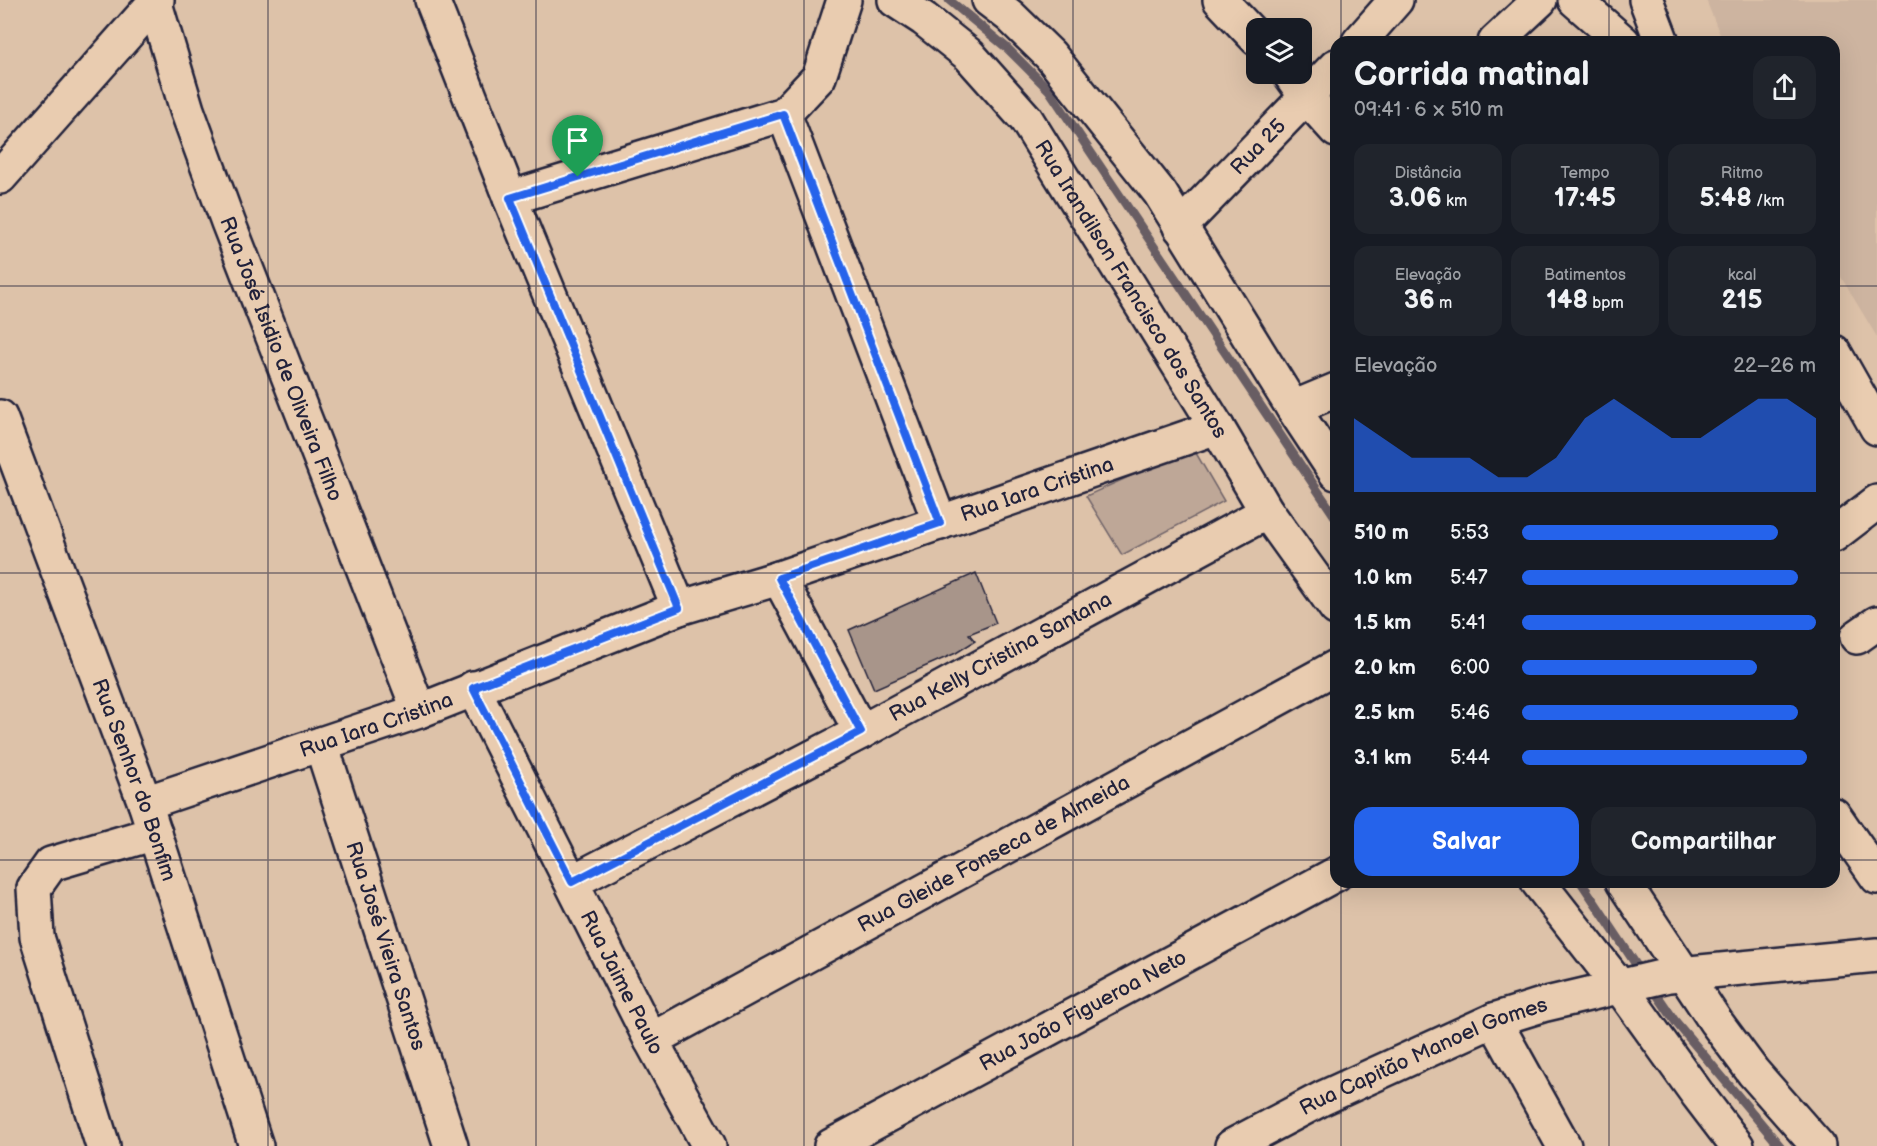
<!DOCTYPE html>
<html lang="pt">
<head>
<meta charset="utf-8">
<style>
  :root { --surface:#171b24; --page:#20242c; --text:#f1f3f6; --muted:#9ea1a6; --accent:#2563eb }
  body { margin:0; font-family:"Balsamiq Sans",sans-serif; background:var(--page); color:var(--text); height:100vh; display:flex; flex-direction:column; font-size:22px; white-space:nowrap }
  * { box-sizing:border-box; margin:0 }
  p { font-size:20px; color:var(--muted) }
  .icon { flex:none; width:33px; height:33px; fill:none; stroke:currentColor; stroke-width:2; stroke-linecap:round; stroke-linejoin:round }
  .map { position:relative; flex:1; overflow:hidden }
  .side { position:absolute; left:1330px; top:36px; width:510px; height:852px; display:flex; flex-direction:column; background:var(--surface); border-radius:18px; box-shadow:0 6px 24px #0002 }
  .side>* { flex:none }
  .controls { position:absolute; left:1246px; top:18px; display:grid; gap:12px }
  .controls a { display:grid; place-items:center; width:66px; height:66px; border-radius:12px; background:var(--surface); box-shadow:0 6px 24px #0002; font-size:30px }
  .pin { position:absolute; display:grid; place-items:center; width:51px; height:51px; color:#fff; margin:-62px -26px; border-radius:50% 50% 50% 0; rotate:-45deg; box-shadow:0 0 6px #0007 }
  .pin .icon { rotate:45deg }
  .round { display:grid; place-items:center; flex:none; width:63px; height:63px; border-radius:18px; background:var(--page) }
  .summary { display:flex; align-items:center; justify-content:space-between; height:102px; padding:0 24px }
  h1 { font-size:33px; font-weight:700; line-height:45px }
  .stats { display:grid; grid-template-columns:repeat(3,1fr); gap:9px; height:102px; padding:6px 24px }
  .stats div { display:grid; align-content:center; border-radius:15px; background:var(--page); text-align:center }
  .stats b { font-size:26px; font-weight:700 }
  .stats small { font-size:16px; font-weight:400 }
  .stats p { font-size:16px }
  .chart { height:168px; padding:12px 24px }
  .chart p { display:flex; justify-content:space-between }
  .chart svg { width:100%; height:108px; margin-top:6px; fill:var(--accent); opacity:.7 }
  .action { display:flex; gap:12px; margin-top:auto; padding:12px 24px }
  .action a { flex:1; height:69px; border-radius:18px; background:var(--accent); color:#fff; font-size:24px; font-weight:700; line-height:69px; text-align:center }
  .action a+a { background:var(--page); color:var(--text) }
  ul { padding:0 24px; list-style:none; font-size:20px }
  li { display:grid; grid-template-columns:96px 72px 1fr; align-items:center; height:45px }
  li i { height:15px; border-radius:8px; background:var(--accent) }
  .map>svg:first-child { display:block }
</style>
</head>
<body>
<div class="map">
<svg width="1877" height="1146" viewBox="0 0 1877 1146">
  <rect width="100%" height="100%" fill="#ddc2a9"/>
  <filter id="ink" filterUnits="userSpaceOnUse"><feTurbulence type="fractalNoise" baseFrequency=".0167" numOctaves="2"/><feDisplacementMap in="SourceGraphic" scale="12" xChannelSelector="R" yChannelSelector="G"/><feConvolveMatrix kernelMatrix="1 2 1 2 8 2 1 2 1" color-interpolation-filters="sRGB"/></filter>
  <g filter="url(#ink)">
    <path fill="#cdb4a0" d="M1706,0h171v337l-42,-70 -1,-225h-111z"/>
    <path fill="#bea797" stroke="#706469" stroke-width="1.5" d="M1193,448l31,53 -102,54 -36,-59z"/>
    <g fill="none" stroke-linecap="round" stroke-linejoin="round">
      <path stroke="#675d64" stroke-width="9" d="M949,0l58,48 42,42 287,428
        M1581,882l62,93
        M1651,986l24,35 105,125"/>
    </g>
    <path fill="#a8958a" stroke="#22223b" stroke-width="1.5" d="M976,573l20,50 -27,11 6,7 -19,12 -82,36 -25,-59z"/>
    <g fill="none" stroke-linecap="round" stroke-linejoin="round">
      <defs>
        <g id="minor">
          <path id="s1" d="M154,0l33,110 41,112 191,489"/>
          <path d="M432,0l78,198 169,410"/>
          <path id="s2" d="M895,0l29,19 45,36 57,64 191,308 50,85 69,96"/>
          <path d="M989,0l21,16 40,39 110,138 133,215 43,65"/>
          <path d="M1220,0l37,39"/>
          <path d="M1575,0l48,42"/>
          <path d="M1646,0l16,42"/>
          <path d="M1359,42l37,-42"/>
          <path d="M1495,42l45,-42"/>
          <path d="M1290,74l17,24 29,32"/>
          <path d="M784,114l156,409"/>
          <path d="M0,177l157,-177"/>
          <path d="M510,198l274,-84 35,-37 25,-77"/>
          <path id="s3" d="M1180,227l156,-161"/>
          <path d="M1834,352l43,76"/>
          <path d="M1293,408l43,-18"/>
          <path id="s4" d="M0,417l145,386 111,343"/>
          <path d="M1834,535l43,-33"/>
          <path d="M779,578l82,154"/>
          <path d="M1857,637l20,-14"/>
          <path id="s5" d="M473,688l178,352 58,106"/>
          <path id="s6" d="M321,744l130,402"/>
          <path id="s7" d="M145,803l274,-92 260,-103 100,-30 438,-151"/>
          <path d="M1834,815l43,62"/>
          <path id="s8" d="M572,882l289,-150 406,-220"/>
          <path d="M1538,882l83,106 77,107 39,51"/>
          <path d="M1623,882l93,140 37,50 65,74"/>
          <path d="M1494,1020l70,126"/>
          <path id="s9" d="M651,1040l685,-373"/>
          <path d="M103,1146l-66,-209 -3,-49 17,-24 104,-31"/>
          <path id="s10" d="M831,1146l505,-272"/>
          <path id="s11" d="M1232,1146l91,-48 171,-78 48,-15 127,-30 208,-20"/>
        </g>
      </defs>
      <use href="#minor" stroke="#22223b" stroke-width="38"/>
      <use href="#minor" stroke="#e9ccb0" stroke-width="33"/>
    </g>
  </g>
  <g fill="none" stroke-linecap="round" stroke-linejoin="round" filter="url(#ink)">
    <defs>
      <path id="route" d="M783,114l157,409 -161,55 82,154 -289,150 -99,-194 206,-80 -169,-410z"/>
    </defs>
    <use href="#route" stroke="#fff" stroke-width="12"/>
    <use href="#route" stroke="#2563eb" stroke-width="8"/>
  </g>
  <path fill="none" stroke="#22223b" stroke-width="1.5" stroke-opacity="0.55" d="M268,0v1146M536,0v1146M804,0v1146M1073,0v1146M1341,0v42M1609,0v42M0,286h1336M1834,286h43M0,573h1336M1834,573h43M0,860h1336M1834,860h43M1341,882v264M1609,882v264"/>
  <g text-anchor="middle" stroke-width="6" stroke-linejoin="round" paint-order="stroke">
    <g font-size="21" fill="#22223b" stroke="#e9ccb0">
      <text dy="7" stroke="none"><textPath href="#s3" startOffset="112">Rua 25</textPath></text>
      <text dy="7" stroke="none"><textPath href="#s2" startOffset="378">Rua Irandilson Francisco dos Santos</textPath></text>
      <text dy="7" stroke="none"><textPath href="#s1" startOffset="381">Rua José Isidio de Oliveira Filho</textPath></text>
      <text dy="7" stroke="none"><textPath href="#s7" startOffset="946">Rua Iara Cristina</textPath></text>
      <text dy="7" stroke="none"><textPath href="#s8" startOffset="484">Rua Kelly Cristina Santana</textPath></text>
      <text dy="7" stroke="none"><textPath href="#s7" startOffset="244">Rua Iara Cristina</textPath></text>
      <text dy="7" stroke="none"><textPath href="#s4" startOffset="387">Rua Senhor do Bonfim</textPath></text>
      <text dy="7" stroke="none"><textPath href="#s9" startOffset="390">Rua Gleide Fonseca de Almeida</textPath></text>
      <text dy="7" stroke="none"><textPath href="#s6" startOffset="212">Rua José Vieira Santos</textPath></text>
      <text dy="7" stroke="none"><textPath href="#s5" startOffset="330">Rua Jaime Paulo</textPath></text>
      <text dy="7" stroke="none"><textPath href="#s10" startOffset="286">Rua João Figueroa Neto</textPath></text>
      <text dy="7" stroke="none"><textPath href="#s11" startOffset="212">Rua Capitão Manoel Gomes</textPath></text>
    </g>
  </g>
</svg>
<div class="controls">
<a><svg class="icon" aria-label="layers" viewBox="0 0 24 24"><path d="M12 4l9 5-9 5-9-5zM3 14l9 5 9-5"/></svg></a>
</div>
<div class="pin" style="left:578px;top:177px;background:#1e9e55"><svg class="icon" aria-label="arrive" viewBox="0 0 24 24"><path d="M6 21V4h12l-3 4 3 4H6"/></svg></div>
<section class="side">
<div class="summary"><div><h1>Corrida matinal</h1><p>09:41 · 6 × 510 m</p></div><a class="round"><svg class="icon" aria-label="share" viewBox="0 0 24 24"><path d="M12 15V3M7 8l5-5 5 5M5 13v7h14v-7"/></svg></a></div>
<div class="stats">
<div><p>Distância</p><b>3.06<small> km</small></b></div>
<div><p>Tempo</p><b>17:45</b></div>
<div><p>Ritmo</p><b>5:48<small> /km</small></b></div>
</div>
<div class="stats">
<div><p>Elevação</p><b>36<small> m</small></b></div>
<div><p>Batimentos</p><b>148<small> bpm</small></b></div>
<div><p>kcal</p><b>215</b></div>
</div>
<div class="chart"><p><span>Elevação</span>22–26 m</p>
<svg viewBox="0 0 160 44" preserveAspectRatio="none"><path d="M0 44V14L10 22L20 30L30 30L40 30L50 38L60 38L70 30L80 14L90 6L100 14L110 22L120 22L130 14L140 6L150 6L160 14V44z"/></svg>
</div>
<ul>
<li><b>510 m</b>5:53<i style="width:87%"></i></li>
<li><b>1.0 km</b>5:47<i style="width:94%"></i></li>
<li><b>1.5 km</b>5:41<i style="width:100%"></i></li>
<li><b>2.0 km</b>6:00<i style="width:80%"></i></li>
<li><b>2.5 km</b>5:46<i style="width:94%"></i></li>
<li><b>3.1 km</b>5:44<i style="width:97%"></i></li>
</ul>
<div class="action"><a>Salvar</a><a>Compartilhar</a></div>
</section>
</div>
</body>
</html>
